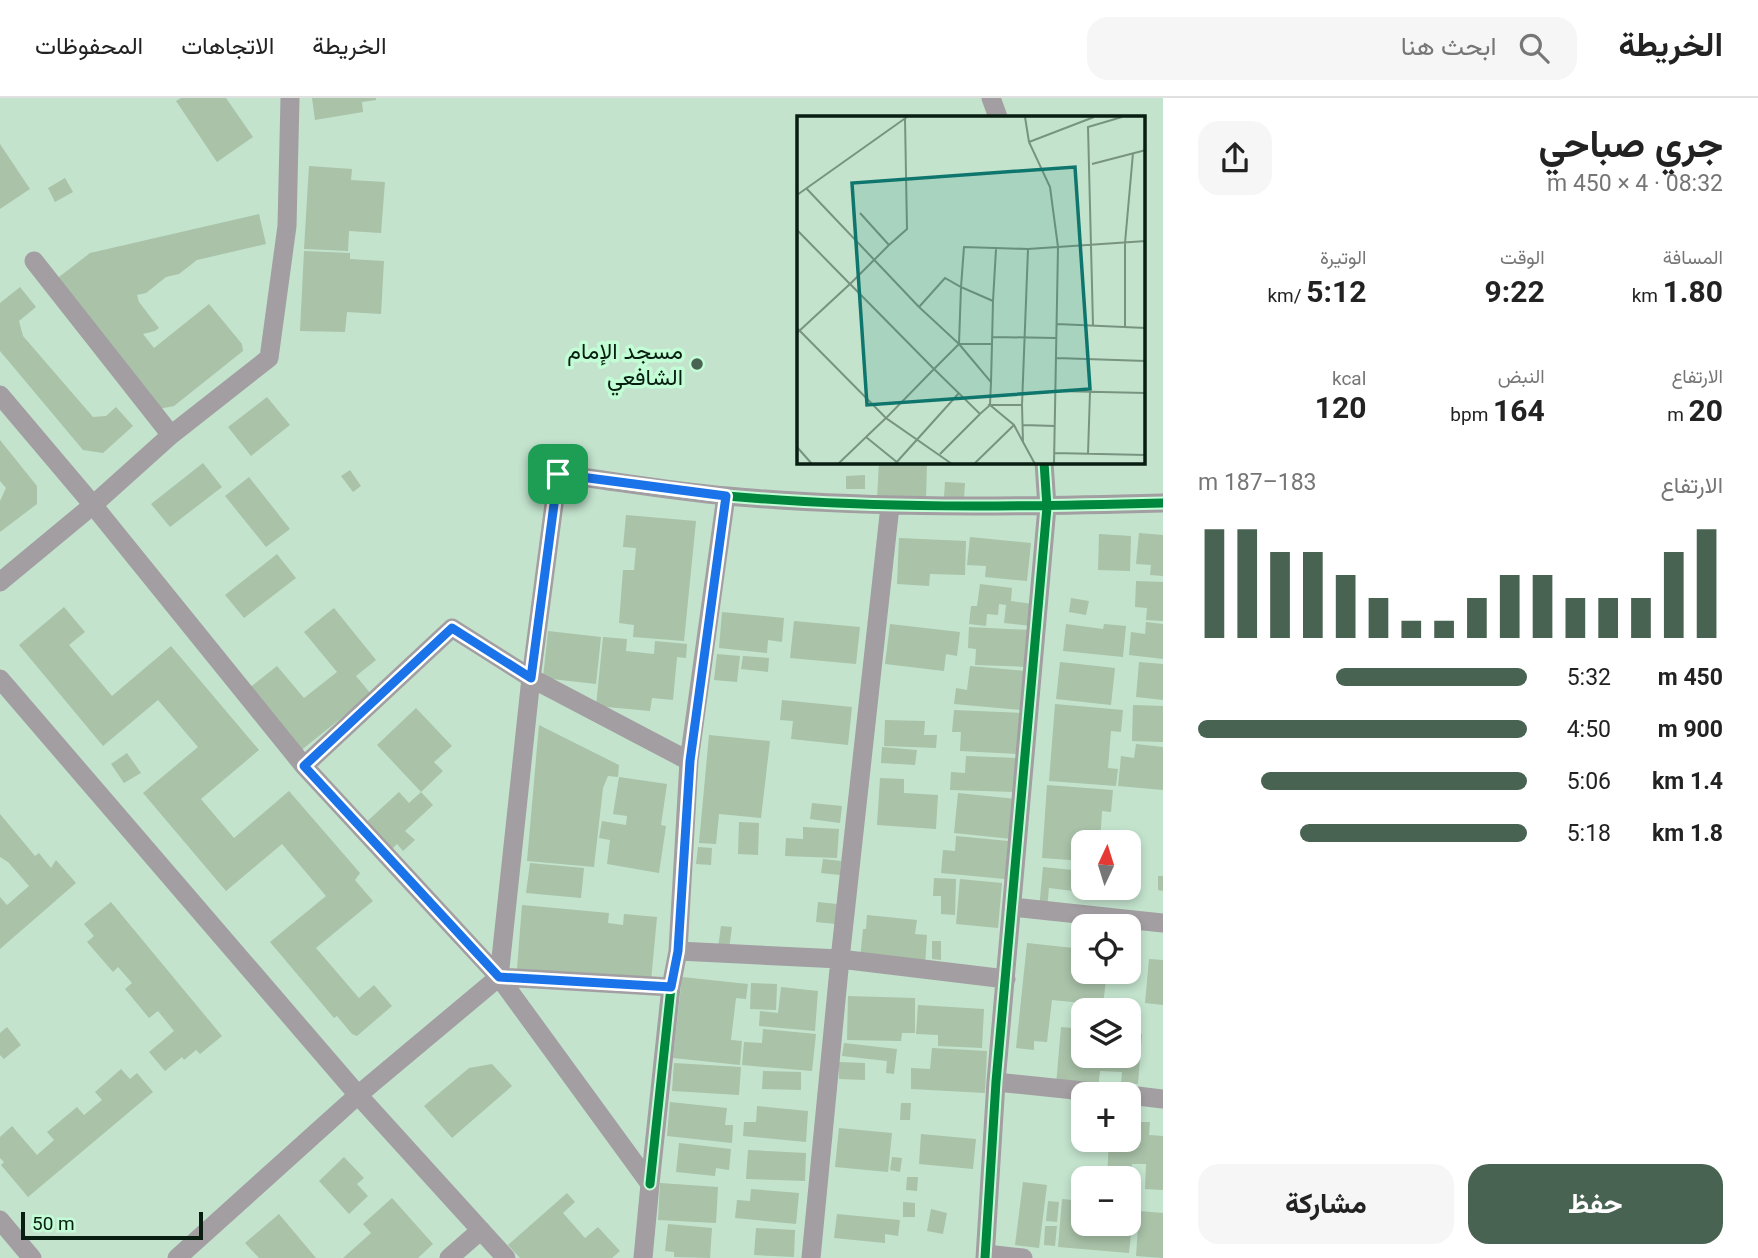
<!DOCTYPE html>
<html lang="ar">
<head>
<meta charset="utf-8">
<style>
  :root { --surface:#fff; --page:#f6f6f6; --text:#222; --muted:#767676; --line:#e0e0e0; --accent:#496352 }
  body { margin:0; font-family:Roboto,Vazirmatn,sans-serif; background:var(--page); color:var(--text); direction:rtl; height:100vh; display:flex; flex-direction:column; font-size:26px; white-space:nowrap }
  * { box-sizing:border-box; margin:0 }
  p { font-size:23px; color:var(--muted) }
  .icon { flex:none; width:38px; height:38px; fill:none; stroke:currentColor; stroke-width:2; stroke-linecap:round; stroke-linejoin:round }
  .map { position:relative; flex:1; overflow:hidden; direction:ltr }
  .panel { display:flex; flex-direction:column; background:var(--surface); width:595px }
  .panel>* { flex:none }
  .needle { width:46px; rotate:4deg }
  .buttons { position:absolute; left:1071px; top:732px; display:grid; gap:14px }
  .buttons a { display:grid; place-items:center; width:70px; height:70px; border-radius:14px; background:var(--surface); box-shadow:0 4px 10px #0003; font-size:35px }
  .scale { position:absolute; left:21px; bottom:18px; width:182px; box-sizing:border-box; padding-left:7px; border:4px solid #071e10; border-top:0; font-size:19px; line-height:24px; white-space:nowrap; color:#071e10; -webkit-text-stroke:5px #c3fdd6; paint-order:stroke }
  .pin { position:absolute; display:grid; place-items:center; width:60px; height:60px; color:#fff; margin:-30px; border-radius:14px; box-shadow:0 4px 10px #0006 }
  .round { display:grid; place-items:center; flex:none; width:74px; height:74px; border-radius:21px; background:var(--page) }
  .overview { display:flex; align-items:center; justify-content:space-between; height:119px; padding:0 35px }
  h1 { font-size:38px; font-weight:700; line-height:52px }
  .figures { display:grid; grid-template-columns:repeat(3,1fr); gap:10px; height:119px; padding:7px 35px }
  .figures div { display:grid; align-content:center }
  .figures b { font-size:30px; font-weight:700 }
  .figures small { font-size:19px; font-weight:400 }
  .figures p { font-size:19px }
  .chart { height:196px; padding:14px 35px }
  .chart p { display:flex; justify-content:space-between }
  .chart svg { width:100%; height:126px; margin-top:7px; stroke:var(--accent); stroke-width:6 }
  .action { display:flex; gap:14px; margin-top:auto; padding:14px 35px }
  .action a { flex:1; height:80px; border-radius:21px; background:var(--accent); color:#fff; font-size:28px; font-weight:700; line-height:80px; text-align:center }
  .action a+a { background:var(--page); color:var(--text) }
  ul { padding:0 35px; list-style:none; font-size:23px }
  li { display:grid; grid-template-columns:112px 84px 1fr; align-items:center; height:52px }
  li i { height:18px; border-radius:9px; background:var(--accent) }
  header { display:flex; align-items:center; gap:42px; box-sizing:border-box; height:98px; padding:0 35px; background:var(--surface); border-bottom:2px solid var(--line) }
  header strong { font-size:33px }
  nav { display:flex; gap:38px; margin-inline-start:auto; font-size:24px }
  .search { width:490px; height:63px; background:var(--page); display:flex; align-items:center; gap:18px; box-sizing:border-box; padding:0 24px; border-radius:21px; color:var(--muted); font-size:26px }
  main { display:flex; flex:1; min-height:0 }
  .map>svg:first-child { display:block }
</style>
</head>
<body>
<header>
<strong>الخريطة</strong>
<div class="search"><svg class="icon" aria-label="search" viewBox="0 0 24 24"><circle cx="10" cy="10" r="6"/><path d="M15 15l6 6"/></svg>ابحث هنا</div>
<nav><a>الخريطة</a><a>الاتجاهات</a><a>المحفوظات</a></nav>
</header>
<main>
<section class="panel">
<div class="overview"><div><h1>جري صباحي</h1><p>08:32 · 4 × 450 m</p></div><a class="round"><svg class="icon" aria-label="share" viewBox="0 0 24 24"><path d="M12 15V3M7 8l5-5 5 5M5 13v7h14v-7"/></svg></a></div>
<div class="figures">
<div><p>المسافة</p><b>1.80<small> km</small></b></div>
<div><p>الوقت</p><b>9:22</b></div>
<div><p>الوتيرة</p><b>5:12<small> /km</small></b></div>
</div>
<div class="figures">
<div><p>الارتفاع</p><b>20<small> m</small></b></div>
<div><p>النبض</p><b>164<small> bpm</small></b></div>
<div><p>kcal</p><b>120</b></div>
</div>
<div class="chart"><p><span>الارتفاع</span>183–187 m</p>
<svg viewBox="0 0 160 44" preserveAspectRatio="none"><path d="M5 44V6M15 44V6M25 44V14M35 44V14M45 44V22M55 44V30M65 44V38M75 44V38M85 44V30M95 44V22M105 44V22M115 44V30M125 44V30M135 44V30M145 44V14M155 44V6"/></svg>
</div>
<ul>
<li><b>450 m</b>5:32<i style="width:58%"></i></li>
<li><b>900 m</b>4:50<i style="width:100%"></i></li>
<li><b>1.4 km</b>5:06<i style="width:81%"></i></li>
<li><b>1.8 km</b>5:18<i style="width:69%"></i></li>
</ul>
<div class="action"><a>حفظ</a><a>مشاركة</a></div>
</section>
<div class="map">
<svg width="1163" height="1160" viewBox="0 0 1163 1160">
  <rect width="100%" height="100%" fill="#c3e3cd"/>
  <path fill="#a9c2a8" d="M181,0h45l27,39 -36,25 -41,-61z
    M312,0h64v2l-14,2 1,10 -48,8z
    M0,46l30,45 -30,20z
    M309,68l43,3 -1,11 34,2 -4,51 -32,-2 -1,20 -44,-2z
    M65,80l8,14 -18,10 -7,-14z
    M259,116l7,30 -69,16 -18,14 -13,3 -20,16 -9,2 2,7 20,26 -4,3 -12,3 11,14 55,-44 33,40 1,7 -69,55 -15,3 -98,-121 -2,-11 31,-24z
    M304,153l46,2v6l34,2 -3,53 -34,-2 -2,20 -45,-1z
    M20,189l16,20 -17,14 4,15 70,81 13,-1 10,-9 17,19 -30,27 -20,-3 -83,-99v-48z
    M267,299l23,28 -39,31 -23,-29z
    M0,342l37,46v18l-37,28v-31l6,-13 -6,-7z
    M879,364h48l-1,39 -49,-2z
    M203,365l19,24 -52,40 -19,-23z
    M350,372l11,16 -8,6 -12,-16z
    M865,377v14h-19v-13z
    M249,379l41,52 -24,18 -41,-51z
    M945,384l20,1 -1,16 -20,-2z
    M626,417l70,6 -12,120 -51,-4 1,-12 -15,-2 4,-53h11l2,-22 -13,-1z
    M1139,435l24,2v41l-13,-1 1,-10 -15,-1z
    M1099,436l32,2 -1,35 -32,-1z
    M970,439l61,6 -4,38 -42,-4 1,-11 -19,-1z
    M899,440l67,3 -1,34 -35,-1 -1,12 -32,-2z
    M277,456l19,24 -52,40 -19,-23z
    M1136,483l27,1v39l-17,-1 1,-12 -12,-1z
    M980,486l32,4 -1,13 22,3 -2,22 -27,-3 2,-18 -7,-1 -1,11 -11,-1 -1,12 -17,-2 2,-18h6z
    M1071,500l18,3 -3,14 -17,-3z
    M64,509l21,25 -16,13 43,51 59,-50 88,104 -58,49 33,39 55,-47 71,82 -5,7 18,21 -57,47 43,50 15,-13 18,21 -35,30 -5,-2 -15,-18 -3,2 -64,-76 56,-46 -44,-52 -56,47 -83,-98 55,-46 -40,-47 -55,46 -84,-101z
    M334,510l42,52 -20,16 15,18 -72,58 -51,-63 29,-23 27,32 33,-26 -33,-40z
    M722,514l62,6 -2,24 -14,-2 -1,13 -48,-5z
    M794,523l66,6 -4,37 -66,-6z
    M1146,524l17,2v35l-34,-4 2,-23 14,2z
    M890,526l70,8 -3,24 -11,-2 -2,17 -59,-7z
    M1066,526l37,5 1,-5 22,2 -3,31 -60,-6z
    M969,529l61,3 -1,37 -54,-2 1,-16 -8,-1z
    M548,533l53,6 -5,47 -53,-6z
    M603,539l24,2 -1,12 28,3 1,-13 32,3 -1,14 -9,-1 -4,43 -21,-2 -2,13 -54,-5z
    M717,556l23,2 -3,26 -23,-2z
    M743,558l26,2 -1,14 -27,-3z
    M1060,564l55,6 -4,37 -55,-6z
    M1139,564l24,2v36l-27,-3z
    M970,568l56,5 -4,39 -68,-6 2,-16 11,2z
    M782,602l70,7 -4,38 -57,-6 2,-18 -13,-1z
    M1055,606l68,6 -2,22 -10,-1 -3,37 10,1 -2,17 -67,-5z
    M1133,607l30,1v36l-31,-1z
    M416,610l36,38 -18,16 9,9 -22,21 -44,-47z
    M954,612l68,3 -2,41 -60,-3 1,-19h-9z
    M885,622l40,1 -1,14h13l-1,13 -52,-2z
    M539,627l80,40 -1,12 -10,-1 -5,12 -9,79 -67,-6z
    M709,637l61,6 -9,77 -42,-4 -3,30 -17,-1z
    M1136,646l27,3v43l-45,-4 3,-30 13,2z
    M882,649l35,3 -2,15 -34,-2z
    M127,655l14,20 -17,10 -13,-19z
    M966,658l52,2 -2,34 -66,-2 1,-18 14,1z
    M619,679l48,7 -6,41 5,1 -7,47 -52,-9 3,-24 -11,-2 3,-17 24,4 1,-9 -14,-2z
    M880,680l24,1v14l34,2 -2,34 -59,-4z
    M1047,687l66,5 -2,22 -9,-1 -2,31h-17v19l-41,-3z
    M399,694l10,11 12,-11 12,13 -28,26 10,9 -12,11 -6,-7 -11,11 -25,-28z
    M958,695l58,6 -4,40 -58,-6z
    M812,705l30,3 -2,17 -30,-4z
    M0,716l35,42 4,-3 12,15 5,-8 20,23 -76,66v-52l7,8 22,-19 -21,-24 -8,-5z
    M739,724l20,1 -1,32 -20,-1z
    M803,729l36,2 -2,29 -52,-2 1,-18 17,1z
    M956,738l52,5 -3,38 -64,-6 2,-23 12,1z
    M698,749l14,1 -1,17 -15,-1z
    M823,761l18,2 -1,14 -19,-2z
    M530,765l54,5 -3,30 -55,-5z
    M1043,769l40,4v16h7l-1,6 -40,-5 -2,21h-8z
    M1158,778h5v15l-5,-1z
    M934,780l22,1 -1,36 -14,-1v-18h-8z
    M960,781l42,4 -4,45 -42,-4z
    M111,804l111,134 -22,18 -4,-4 -12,10 -2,-3 -17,14 -16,-19 25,-21 -16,-20 -9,7 -24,-29 7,-6 -14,-16 -5,5 -26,-30 7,-6 -10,-12z
    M818,804l19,2 -1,20 -20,-2z
    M522,807l87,8 -1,10 15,2 1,-11 33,3 -6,64 -134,-12z
    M867,817l50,5 -2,14 12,1 -2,30 -65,-6 3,-30h3z
    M721,828l11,1 -3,23 -11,-2z
    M932,843h9v19l-9,-1z
    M1027,845l56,6v22h24l-4,34 -51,-5 -5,42 -13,-1v9l-18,-2z
    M1149,861l14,1v45l-18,-2z
    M682,879l66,7 -2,15 -10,-1 -5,42 11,1 -2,24 -67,-7z
    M751,885l26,1 -1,26 -26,-1z
    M781,889l37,4 -3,40 -56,-5 1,-15 18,2z
    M848,898l67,2v35h-13l-1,8 -54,-1z
    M918,907l66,4 -2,39 -44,-2v-11l-22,-1z
    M7,929l14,18 -17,14 -4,-4v-22z
    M1061,929l22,2v26h46v-22l13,1 -4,50 -17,-1 1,-11 -22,-1 -2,18 -42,-4z
    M763,931l53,5 -4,37 -70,-6 2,-23 18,1z
    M844,945l53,6 -3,25 -8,-1 1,-12 -45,-5z
    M932,950l55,3 -2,42 -74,-4v-21l19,1z
    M839,964l26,1v17l-26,-1z
    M674,965l67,4 -2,28 -67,-4z
    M492,966l20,22 -60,52 -28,-32 45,-38z
    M121,971l9,10 7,-6 16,19 -125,105 -27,-32 3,-3 -4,-4v-21l12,-11 25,29 17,-15 -7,-8 30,-25 7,8 18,-15 -7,-8z
    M763,973l38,1v18l-39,-1z
    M670,1004l57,6 -2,17h8l-1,18 -65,-7z
    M901,1005h10l-1,17h-10z
    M757,1008l51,5 -2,31 -63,-6 1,-14h12z
    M1129,1024h21l-1,13 14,1v54l-18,-1 1,-25h-14l-1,20h-2v-6h-22l2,-39h20z
    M839,1030l53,5 -4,39 -53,-5z
    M921,1036l55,5 -3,30 -54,-5z
    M679,1045l52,6 -2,21 -13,-2 -1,8 -39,-4z
    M748,1052l58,3 -1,28 -59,-2z
    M344,1059l20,21 -7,6 11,12 -19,18 -30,-33z
    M892,1059l10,1 -2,14 -10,-2z
    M907,1079h11l-1,14 -11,-1z
    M1023,1084l24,3 -8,63 -24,-3z
    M660,1085l58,4 -2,36 -58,-3z
    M751,1091l48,4 -3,31 -61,-6 2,-18 13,1z
    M567,1095l8,9 -12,11 22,25 13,-11 22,24 -8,7h-92l-12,-13z
    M392,1100l41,46 -15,14h-75l28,-25 -8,-9z
    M1062,1101l21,2v22h46v-18l5,1 -5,47 -71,-6z
    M1048,1103l11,1 -2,20 -11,-1z
    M903,1104l12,1v14h-12z
    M931,1111l16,4 -4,21 -16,-3z
    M1139,1113l24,2v45l-27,-2z
    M279,1116l37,44h-57l-14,-15z
    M837,1116l63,6 -2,16 -13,-2v9l-51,-5z
    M668,1126l44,4 -2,30 -36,-1v-5l-9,-1z
    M1045,1128h12l-2,20 -11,-1z
    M756,1130l39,2 -1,27 -40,-2z"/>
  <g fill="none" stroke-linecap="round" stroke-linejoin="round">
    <path stroke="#a29ea2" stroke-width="19" d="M991,0l7,19
      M0,297l93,110 211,261
      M171,337l98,-77 18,-132 3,-128
      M0,484l93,-77 78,-70 -137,-174
      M0,581l358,416 -181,163
      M689,663l37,-265
      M1012,809l151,16
      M678,853l162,8 166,20
      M499,879l32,-299 158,83 -11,190 -7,36
      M996,984l117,12
      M1129,997l34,4
      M650,1086l21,-197 -172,-10 -195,-211 148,-138 79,50 27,-204c56,7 113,17 169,22 145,13 290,11 436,7
      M0,1122l32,38
      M986,1156l37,4
      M449,1160l32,-28
      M506,1160l-148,-163 141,-118 151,207 -7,74
      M811,1160l29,-299 50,-453
      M985,1160l11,-176 51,-575 -3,-45"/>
    <defs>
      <path id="cycleway" d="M650,1086l21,-197 -172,-10 -195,-211 148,-138 79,50 27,-204c56,7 113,17 169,22 145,13 290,11 436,7
        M985,1160l11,-176 51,-575 -3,-45"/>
    </defs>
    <use href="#cycleway" stroke="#c3fdd6" stroke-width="13"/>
    <use href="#cycleway" stroke="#00873e" stroke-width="9"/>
  </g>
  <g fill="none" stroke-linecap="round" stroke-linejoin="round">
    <defs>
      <path id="route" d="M558,376l168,22 -36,265 -12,190 -7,36 -172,-10 -195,-211 148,-138 79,50z"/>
    </defs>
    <use href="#route" stroke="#fff" stroke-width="14"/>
    <use href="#route" stroke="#1a73e8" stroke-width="9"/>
  </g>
  <circle fill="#496352" stroke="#c3fdd6" stroke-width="2.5" cx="697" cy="266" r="7"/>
  <g text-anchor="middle" stroke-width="7" stroke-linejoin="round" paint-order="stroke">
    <g font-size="23" fill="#071e10" stroke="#c3fdd6" text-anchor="end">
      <text x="683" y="261">مسجد الإمام<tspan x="683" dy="26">الشافعي</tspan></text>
    </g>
  </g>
  <g transform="translate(797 18)">
    <rect width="348" height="348" fill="#c3e3cd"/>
    <path fill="none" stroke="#789481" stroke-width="2" d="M228,1l4,25 21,45 8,60 -4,217M232,26l65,-25M295,48l54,-14M9,72l113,119M0,79l110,-78M0,114l53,54 39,-39 -29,-32M92,129l18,-16 -2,-110M196,185l3,-52M260,208l89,4M296,209l-5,-198 34,-10M328,211v-84l8,-90M0,212l89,90 -20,19M0,217l53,-49 84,85 -48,49 66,46M196,221l63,1M162,228l32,38 -1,23 -10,9 -46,-45zM162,228l2,-57 32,14 -1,43M259,242l90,3M194,266l1,-38h-33l-40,-37 26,-29 16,9 3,-40 64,2 118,-8M259,275l90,2M225,289l6,-156M226,309l32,1M226,326l-1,-37h-32l24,20 9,17 12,22M0,331l15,17M257,337l92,2M143,338l40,-40M291,338l2,-62M41,348l28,-27 32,26M98,348l64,-71M177,348l40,-39"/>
    <path fill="#0f766e" fill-opacity="0.15" stroke="#0f766e" stroke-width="3.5" d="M278,51l15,222 -223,16 -15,-222z"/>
    <rect width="348" height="348" fill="none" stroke="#071e10" stroke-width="3.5"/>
  </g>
</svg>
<div class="buttons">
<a><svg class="needle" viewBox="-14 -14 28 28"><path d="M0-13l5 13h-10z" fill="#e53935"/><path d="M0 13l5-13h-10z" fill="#767676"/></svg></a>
<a><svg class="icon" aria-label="locate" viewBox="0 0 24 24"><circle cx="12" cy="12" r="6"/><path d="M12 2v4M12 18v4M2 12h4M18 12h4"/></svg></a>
<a><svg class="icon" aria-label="layers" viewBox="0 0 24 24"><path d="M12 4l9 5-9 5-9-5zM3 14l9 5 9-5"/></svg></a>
<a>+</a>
<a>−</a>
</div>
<div class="scale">50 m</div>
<div class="pin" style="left:558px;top:376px;background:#1e9e55"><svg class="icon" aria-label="arrive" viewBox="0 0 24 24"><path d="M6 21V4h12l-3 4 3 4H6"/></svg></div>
</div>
</main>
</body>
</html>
